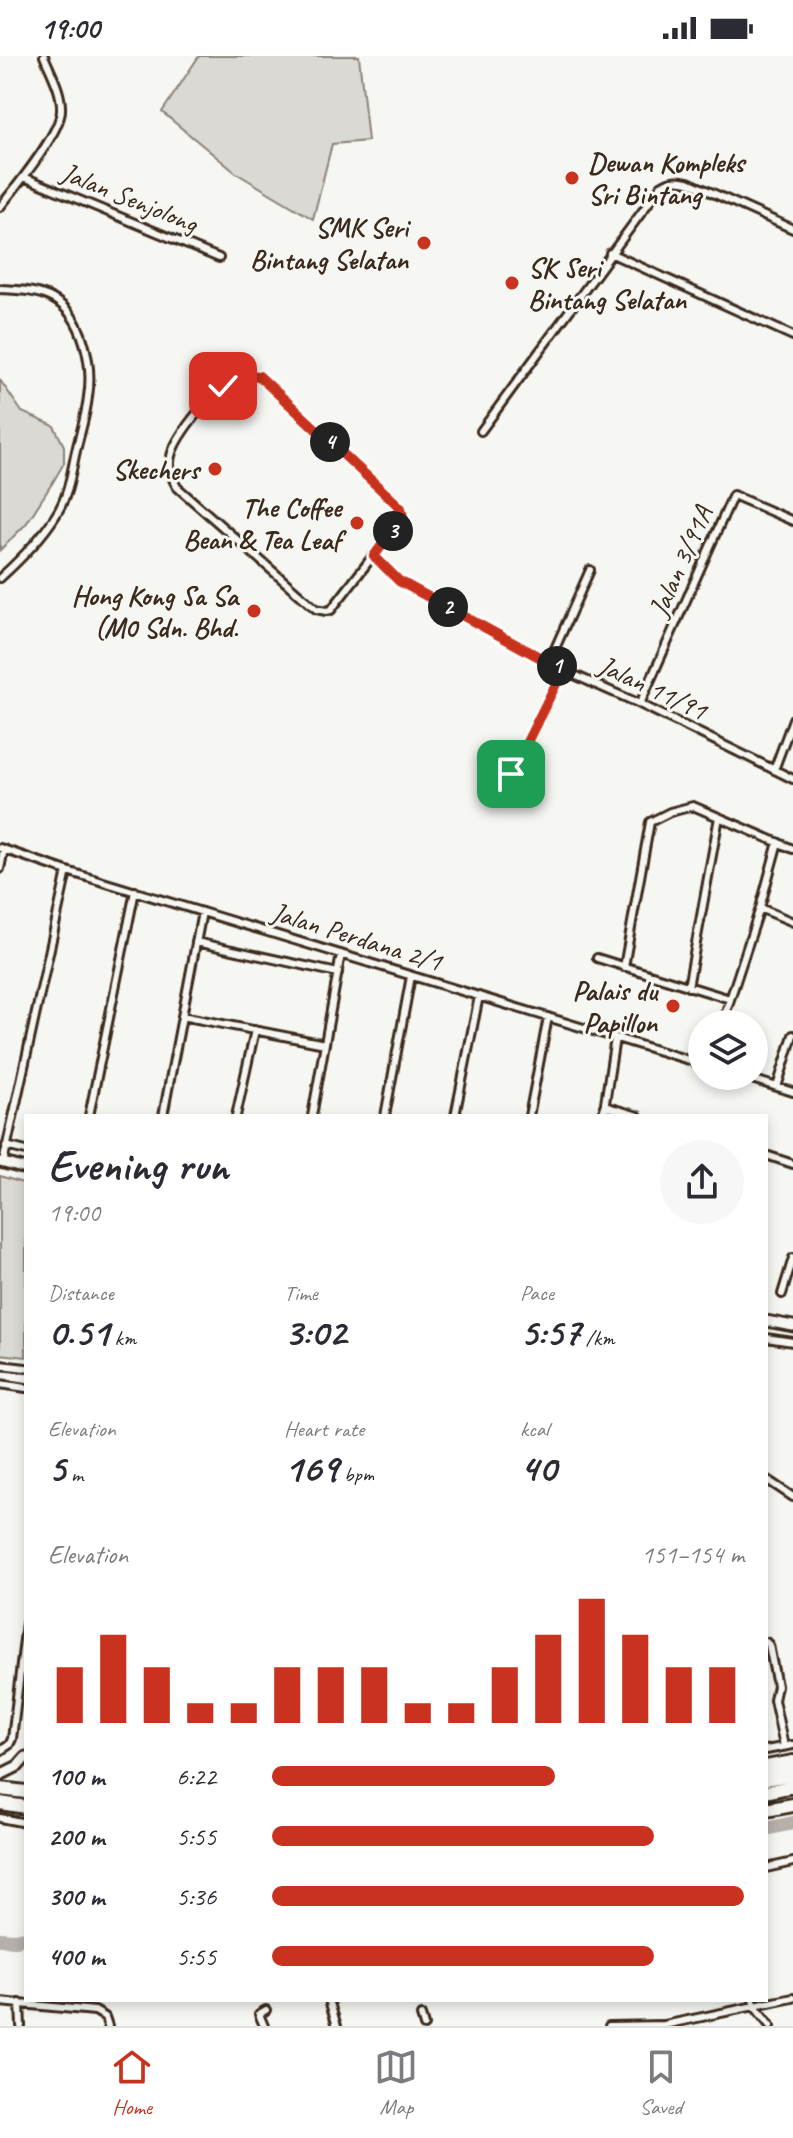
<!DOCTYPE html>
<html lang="en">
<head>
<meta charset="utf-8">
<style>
  :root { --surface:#fff; --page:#f7f7f7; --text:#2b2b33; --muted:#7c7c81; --line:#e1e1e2; --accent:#c8321e }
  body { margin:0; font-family:Caveat,sans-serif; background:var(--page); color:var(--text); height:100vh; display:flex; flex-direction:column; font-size:30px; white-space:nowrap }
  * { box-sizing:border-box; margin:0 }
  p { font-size:26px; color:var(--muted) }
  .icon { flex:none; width:44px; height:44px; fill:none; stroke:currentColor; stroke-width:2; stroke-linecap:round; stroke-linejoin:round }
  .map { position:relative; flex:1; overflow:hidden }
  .details { position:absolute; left:24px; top:1058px; width:744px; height:888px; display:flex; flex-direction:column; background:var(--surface); border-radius:0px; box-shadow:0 4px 12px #0003 }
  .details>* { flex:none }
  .controls { position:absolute; left:688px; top:954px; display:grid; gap:16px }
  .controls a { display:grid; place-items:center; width:80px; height:80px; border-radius:50%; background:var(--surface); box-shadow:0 4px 12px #0003; font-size:40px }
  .pin { position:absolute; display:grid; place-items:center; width:68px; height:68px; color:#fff; margin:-34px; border-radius:16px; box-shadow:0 4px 12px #0006 }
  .km { position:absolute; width:40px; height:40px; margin:-20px; border-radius:50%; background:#222; color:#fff; font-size:22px; line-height:40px; text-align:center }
  .round { display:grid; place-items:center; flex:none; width:84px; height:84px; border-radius:42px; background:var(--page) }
  .headline { display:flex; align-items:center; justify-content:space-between; height:136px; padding:0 24px }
  h1 { font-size:44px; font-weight:800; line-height:60px }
  .metrics { display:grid; grid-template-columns:repeat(3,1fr); gap:12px; height:136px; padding:8px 24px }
  .metrics div { display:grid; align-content:center }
  .metrics b { font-size:40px; font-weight:800 }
  .metrics small { font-size:22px; font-weight:400 }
  .metrics p { font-size:22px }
  .chart { height:224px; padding:16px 24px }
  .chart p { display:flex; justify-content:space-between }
  .chart svg { width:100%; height:144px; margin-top:8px; stroke:var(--accent); stroke-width:6 }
  ul { padding:0 24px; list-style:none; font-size:26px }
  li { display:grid; grid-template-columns:128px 96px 1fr; align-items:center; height:60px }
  li i { height:20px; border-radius:10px; background:var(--accent) }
  .status { display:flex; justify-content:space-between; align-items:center; height:56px; padding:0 40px; background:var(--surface); direction:ltr }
  .status svg { height:22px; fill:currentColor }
  .tabs { display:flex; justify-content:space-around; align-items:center; height:112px; border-top:2px solid var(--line); background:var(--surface); font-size:22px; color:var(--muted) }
  .tabs a { display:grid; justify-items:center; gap:4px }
  .tabs .on { color:var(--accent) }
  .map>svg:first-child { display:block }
</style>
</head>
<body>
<div class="status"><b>19:00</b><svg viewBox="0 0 49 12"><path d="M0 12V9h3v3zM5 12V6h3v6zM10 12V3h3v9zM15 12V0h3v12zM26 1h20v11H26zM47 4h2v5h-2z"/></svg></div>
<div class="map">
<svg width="793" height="1970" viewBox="0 0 793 1970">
  <rect width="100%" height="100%" fill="#f6f6f2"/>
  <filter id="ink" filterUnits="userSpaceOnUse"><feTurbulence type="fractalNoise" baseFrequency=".0125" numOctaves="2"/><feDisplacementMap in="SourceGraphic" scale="16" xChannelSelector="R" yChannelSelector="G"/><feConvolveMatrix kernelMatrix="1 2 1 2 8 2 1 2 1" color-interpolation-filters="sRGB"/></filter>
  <g filter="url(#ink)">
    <path fill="#dad9d3" stroke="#8a8278" stroke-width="2" d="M199,0h160l9,85 -36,3 -19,75 -77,-46 -74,-61z
      M0,324l22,32 32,14 10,20v17l-11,19 -27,42 -26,26z
      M0,1120l26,8v173l-26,-3z"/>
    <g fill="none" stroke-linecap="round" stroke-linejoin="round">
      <path stroke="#b6b0a9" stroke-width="14" d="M766,1773l27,-6
        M0,1883l15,1 11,-2"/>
      <defs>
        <path id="street" d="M24,121l195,81
          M0,151c15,-19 61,-74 61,-97 1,-18 -10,-37 -17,-54
          M610,197l183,83
          M0,233c18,1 37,1 53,10 31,17 40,67 35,98 -2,19 -8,36 -12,54 -5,22 -7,44 -20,64 -15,24 -35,44 -56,63
          M249,318l10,2 142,132 2,9 -72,93 -5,1 -10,-2 -139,-122c-6,-10 -9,-20 -6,-31 5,-21 45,-70 65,-79 4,-1 9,-2 13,-3z
          M481,375l180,-245c9,-6 16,-7 27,-4l105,47
          M374,500l25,25 164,89 77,34 153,75
          M549,606l41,-92
          M640,648l93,-209 60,26
          M774,714l19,-51
          M511,718l52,-104
          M0,792l67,23 635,193
          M0,813l4,-20
          M760,852l33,14
          M196,886l142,31
          M597,902l133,41
          M624,911l26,-145 20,-10 23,-6 100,43
          M688,931l31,-170
          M182,960l143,28
          M722,968l38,-116 18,-66
          M742,1020l51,16
          M777,1031l16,-52
          M604,1050l34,10
          M89,1060l46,-225
          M163,1060l39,-204
          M236,1060l19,-86
          M312,1060l29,-162
          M385,1060l26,-140
          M455,1060l24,-120
          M529,1060l19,-99
          M603,1060l12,-78
          M6,1090l20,5
          M766,1099l27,9
          M3,1107l64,-292
          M782,1238l11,-36
          M766,1282l27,4
          M0,1309l26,3
          M0,1328l26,4
          M766,1423l27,18
          M766,1586l3,3 8,41 -3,14 10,46
          M766,1694l27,-5
          M0,1695l9,-6 3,-6 14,-116
          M0,1762l26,5
          M766,1812l27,-6
          M329,1944l8,26
          M753,1944l2,7 15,19
          M0,1946l95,9 10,6 3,9
          M20,1947l1,23
          M421,1960l3,10
          M264,1970l-5,-12 7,-4
          M609,1970l55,-1 129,-27"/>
        <path id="secondary" d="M0,1106l26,7
          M766,1265l27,5
          M0,1719l18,-9 8,-9"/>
        <path id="highway" d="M766,1711l27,-5
          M766,1723l27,-5
          M0,1733l26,3
          M766,1736l27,-6
          M0,1747l26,4
          M766,1754l27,-5"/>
      </defs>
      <use href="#street" stroke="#3b2a1e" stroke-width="12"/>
      <use href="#secondary" stroke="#3b2a1e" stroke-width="15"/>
      <use href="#highway" stroke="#3b2a1e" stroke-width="18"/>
      <use href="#street" stroke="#f6f6f2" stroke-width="6"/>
      <use href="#secondary" stroke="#f6f6f2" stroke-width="9"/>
      <use href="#highway" stroke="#f6f6f2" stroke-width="12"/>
    </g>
  </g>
  <g fill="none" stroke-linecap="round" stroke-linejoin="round" filter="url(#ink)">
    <defs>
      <path id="route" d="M223,330c12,-8 21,-13 36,-10l142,132 2,9 -29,39 25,25 164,89 -52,104"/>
    </defs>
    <use href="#route" stroke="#fff" stroke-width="16"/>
    <use href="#route" stroke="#c8321e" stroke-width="10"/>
  </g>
  <g fill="#c8321e" stroke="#f6f6f2" stroke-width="3">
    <circle cx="572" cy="122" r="8"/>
    <circle cx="424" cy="187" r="8"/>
    <circle cx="512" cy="227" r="8"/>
    <circle cx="215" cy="413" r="8"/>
    <circle cx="357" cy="467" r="8"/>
    <circle cx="254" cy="555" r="8"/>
    <circle cx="673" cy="950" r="8"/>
  </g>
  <g text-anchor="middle" stroke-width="6" stroke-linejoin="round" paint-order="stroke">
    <g font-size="28" font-weight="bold" fill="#3b2a1e" stroke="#f6f6f2" text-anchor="end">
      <text x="588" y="116" text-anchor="start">Dewan Kompleks<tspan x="588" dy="32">Sri Bintang</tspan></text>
      <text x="408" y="181">SMK Seri<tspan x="408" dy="32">Bintang Selatan</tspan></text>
      <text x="528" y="221" text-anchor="start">SK Seri<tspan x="528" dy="32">Bintang Selatan</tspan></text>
      <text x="199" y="423">Skechers</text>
      <text x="341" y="461">The Coffee<tspan x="341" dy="32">Bean &amp; Tea Leaf</tspan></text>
      <text x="238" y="549">Hong Kong Sa Sa<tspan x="238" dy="32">(M0 Sdn. Bhd.</tspan></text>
      <text x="657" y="944">Palais du<tspan x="657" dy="32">Papillon</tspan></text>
    </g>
    <g font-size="28" fill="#3b2a1e" stroke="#f6f6f2">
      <text transform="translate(130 141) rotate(22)" y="10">Jalan Senjolong</text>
      <text transform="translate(680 505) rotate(-66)" y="10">Jalan 3/91A</text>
      <text transform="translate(653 631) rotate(25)" y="10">Jalan 11/91</text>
      <text transform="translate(357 880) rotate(17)" y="10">Jalan Perdana 2/1</text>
    </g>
  </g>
</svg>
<div class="controls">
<a><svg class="icon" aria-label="layers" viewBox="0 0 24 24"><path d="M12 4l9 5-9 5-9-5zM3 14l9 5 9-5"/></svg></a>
</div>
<div class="pin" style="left:511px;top:718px;background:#1e9e55"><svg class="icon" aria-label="arrive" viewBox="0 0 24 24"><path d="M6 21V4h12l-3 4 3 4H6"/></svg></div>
<div class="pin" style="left:223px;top:330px;background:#d93025"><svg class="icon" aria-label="check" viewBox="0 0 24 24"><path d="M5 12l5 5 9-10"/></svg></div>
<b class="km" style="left:557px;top:610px">1</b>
<b class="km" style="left:448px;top:551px">2</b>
<b class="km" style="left:393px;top:475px">3</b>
<b class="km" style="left:330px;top:386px">4</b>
<section class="details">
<div class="headline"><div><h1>Evening run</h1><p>19:00</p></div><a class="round"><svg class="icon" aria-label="share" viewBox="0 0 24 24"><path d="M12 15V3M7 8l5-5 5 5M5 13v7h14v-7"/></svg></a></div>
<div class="metrics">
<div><p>Distance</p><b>0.51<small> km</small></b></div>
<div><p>Time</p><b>3:02</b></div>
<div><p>Pace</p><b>5:57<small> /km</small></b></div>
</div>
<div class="metrics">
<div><p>Elevation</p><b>5<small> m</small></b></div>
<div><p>Heart rate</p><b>169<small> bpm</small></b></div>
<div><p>kcal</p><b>40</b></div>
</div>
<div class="chart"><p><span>Elevation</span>151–154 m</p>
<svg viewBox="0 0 160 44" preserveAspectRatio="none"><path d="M5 44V27M15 44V17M25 44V27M35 44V38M45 44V38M55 44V27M65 44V27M75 44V27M85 44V38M95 44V38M105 44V27M115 44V17M125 44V6M135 44V17M145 44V27M155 44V27"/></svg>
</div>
<ul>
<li><b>100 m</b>6:22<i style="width:60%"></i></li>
<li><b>200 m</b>5:55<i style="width:81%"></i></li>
<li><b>300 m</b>5:36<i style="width:100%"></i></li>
<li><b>400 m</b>5:55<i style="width:81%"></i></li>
</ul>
</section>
</div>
<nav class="tabs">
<a class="on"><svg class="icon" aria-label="home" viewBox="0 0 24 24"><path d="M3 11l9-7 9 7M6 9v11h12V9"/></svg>Home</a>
<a><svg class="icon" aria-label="map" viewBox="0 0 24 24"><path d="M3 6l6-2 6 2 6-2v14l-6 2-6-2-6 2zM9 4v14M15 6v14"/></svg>Map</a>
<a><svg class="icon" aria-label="saved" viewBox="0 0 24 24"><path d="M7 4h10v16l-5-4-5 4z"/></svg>Saved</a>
</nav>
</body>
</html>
